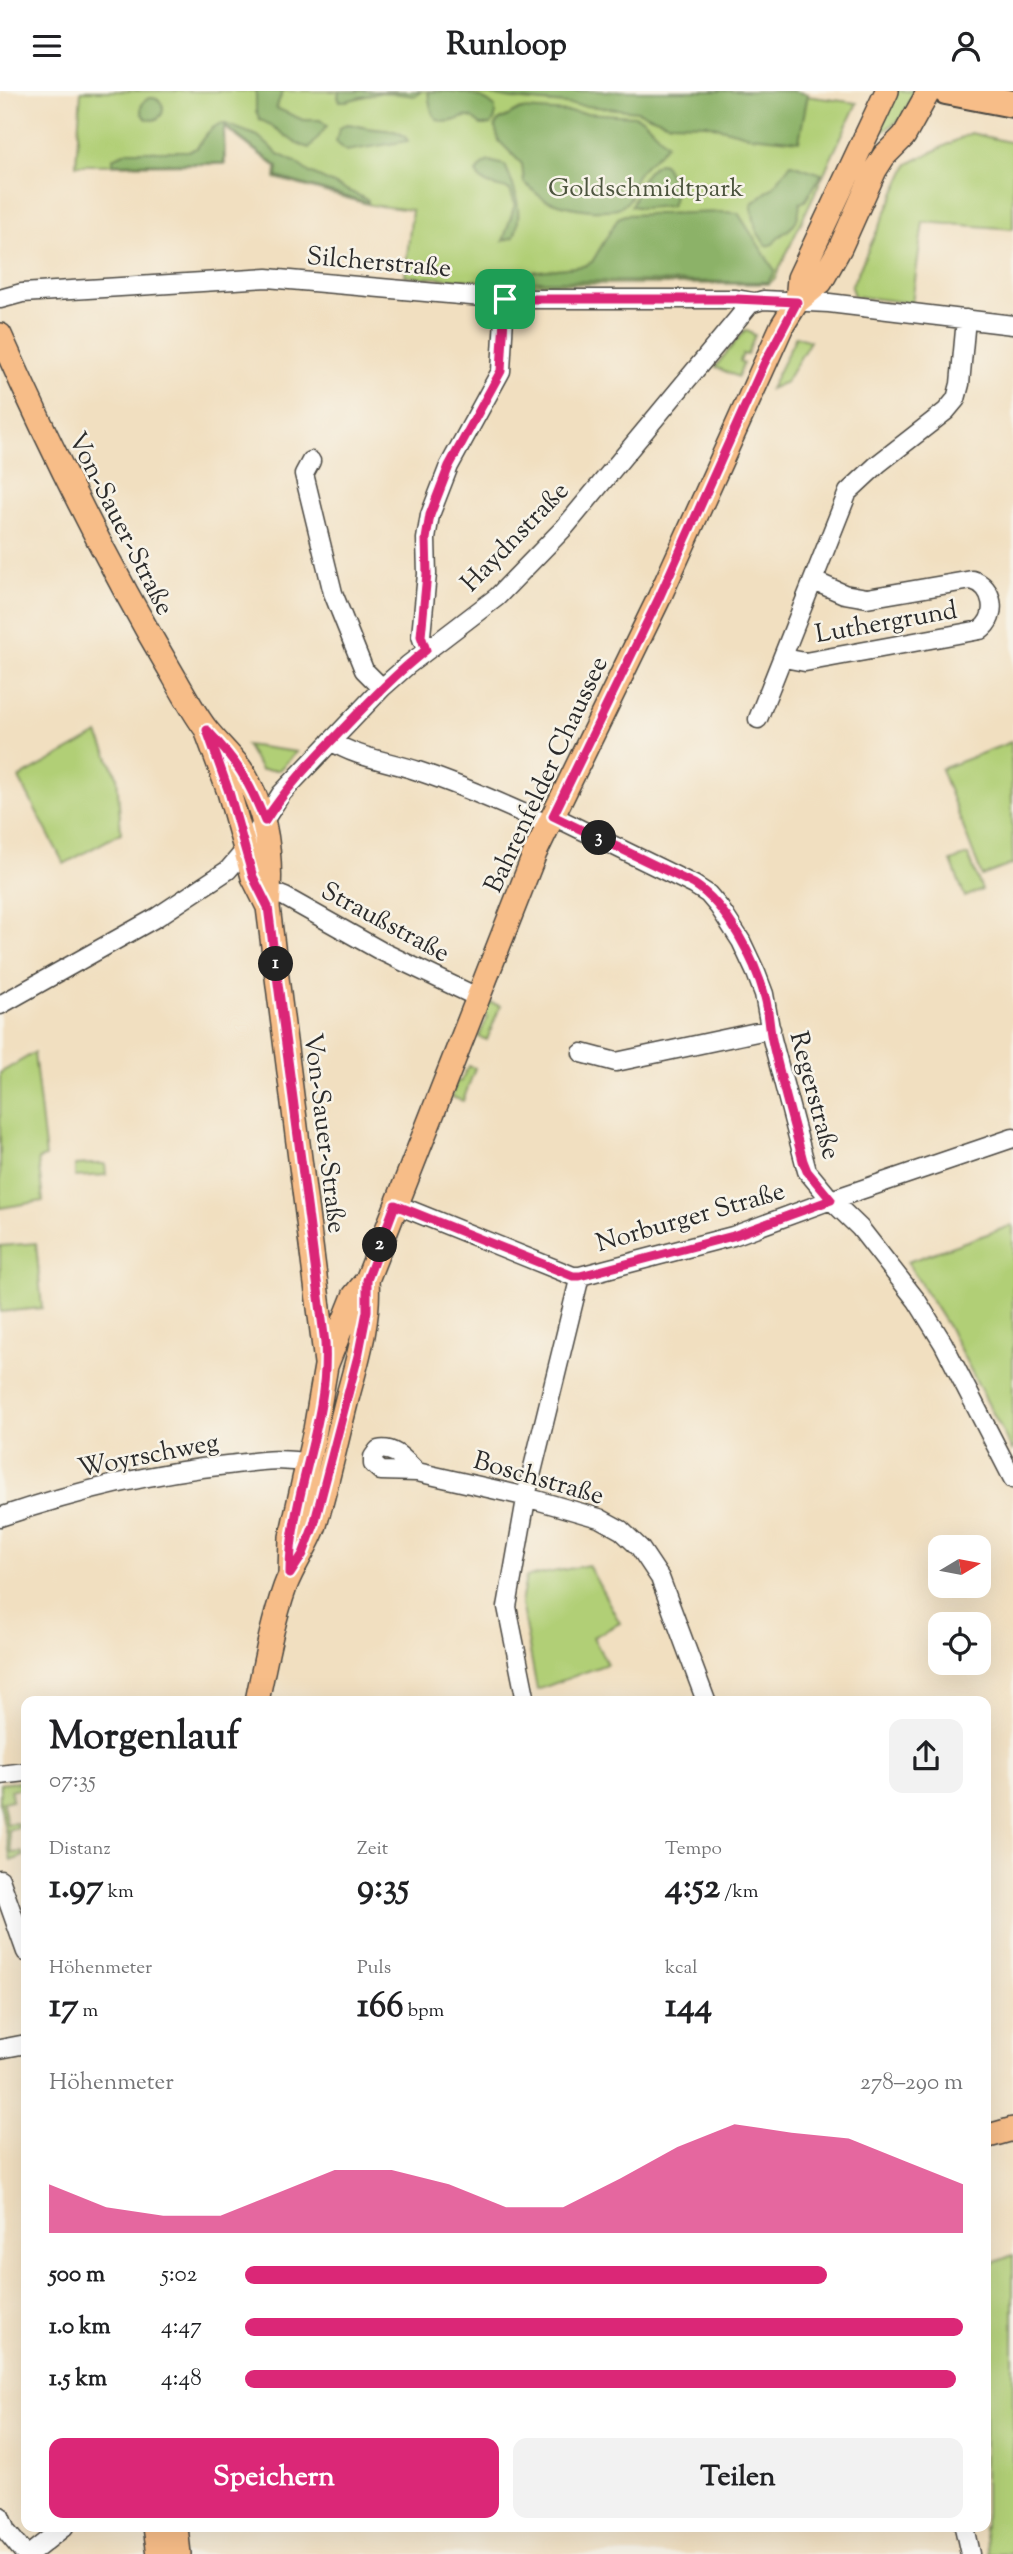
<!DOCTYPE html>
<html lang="de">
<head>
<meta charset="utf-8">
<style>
  :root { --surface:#fff; --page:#f2f2f2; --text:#202124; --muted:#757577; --accent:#db2777 }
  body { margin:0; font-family:"Sorts Mill Goudy",serif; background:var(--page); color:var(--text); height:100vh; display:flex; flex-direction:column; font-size:26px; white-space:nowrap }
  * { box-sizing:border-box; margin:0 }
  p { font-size:23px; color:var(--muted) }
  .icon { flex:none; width:38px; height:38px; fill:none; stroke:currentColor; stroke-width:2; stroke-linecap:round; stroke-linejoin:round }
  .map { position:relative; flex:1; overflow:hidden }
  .side { position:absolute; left:21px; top:1605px; width:970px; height:836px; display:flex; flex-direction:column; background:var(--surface); border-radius:14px; box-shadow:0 7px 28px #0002 }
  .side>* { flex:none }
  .needle { width:46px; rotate:80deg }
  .fabs { position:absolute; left:928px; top:1444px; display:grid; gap:14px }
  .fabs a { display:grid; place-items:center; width:63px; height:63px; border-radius:14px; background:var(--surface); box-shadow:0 7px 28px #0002; font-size:35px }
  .pin { position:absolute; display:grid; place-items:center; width:60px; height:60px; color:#fff; margin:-30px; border-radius:14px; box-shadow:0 4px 10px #0006 }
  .km { position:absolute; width:35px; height:35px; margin:-18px; border-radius:50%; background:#222; color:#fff; font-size:19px; line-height:35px; text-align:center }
  .round { display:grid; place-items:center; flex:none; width:74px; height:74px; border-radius:14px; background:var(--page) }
  .head { display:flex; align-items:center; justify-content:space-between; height:119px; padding:0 28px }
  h1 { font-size:38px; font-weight:700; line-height:52px }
  .metrics { display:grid; grid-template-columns:repeat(3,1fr); gap:10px; height:119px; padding:7px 28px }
  .metrics div { display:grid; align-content:center }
  .metrics b { font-size:35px; font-weight:700 }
  .metrics small { font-size:19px; font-weight:400 }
  .metrics p { font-size:19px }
  .chart { height:196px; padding:14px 28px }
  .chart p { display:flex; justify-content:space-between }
  .chart svg { width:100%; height:126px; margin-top:7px; fill:var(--accent); opacity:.7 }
  .button { display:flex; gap:14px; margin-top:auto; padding:14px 28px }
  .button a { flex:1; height:80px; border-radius:14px; background:var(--accent); color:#fff; font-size:28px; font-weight:700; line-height:80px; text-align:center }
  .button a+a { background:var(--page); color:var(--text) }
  ul { padding:0 28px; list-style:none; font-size:23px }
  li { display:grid; grid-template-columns:112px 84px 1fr; align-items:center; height:52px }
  li i { height:18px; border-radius:9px; background:var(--accent) }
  header { display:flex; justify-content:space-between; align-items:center; height:91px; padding:0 28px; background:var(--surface); font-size:32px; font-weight:700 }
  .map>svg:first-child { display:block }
</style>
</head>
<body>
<header><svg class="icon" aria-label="menu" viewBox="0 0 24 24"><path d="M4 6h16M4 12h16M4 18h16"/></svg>Runloop<svg class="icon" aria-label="person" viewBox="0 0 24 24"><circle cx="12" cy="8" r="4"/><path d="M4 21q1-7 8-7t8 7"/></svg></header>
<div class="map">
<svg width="1013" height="2463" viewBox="0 0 1013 2463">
  <rect width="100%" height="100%" fill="#f7f3e8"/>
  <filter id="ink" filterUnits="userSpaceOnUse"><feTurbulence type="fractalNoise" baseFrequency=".0143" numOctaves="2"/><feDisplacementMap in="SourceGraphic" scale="14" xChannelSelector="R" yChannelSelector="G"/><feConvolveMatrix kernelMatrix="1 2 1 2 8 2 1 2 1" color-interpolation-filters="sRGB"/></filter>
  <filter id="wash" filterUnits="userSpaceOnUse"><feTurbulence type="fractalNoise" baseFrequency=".00686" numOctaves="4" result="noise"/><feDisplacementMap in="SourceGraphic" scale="28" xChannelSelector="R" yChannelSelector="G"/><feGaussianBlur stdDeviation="1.57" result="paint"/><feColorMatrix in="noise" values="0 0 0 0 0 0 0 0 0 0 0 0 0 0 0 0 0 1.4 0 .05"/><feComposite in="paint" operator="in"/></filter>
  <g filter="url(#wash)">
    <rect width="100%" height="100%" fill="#f1dfc0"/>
    <path fill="#b1cf76" stroke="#6e7d50" stroke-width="2" d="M81,0h689l87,12 -82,175 -6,6h-237l-127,-8 7,-66 -41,-5 -96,-27 1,-11 -52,-40 1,37 -149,1z
      M895,0h20l-14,28 -27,18z
      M971,42l42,10v86l-90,-7 -11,81 -58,-7 -3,-9 57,-123z
      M745,239l10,5 -8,20 -4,-1 -3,7 3,2 -5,14 -23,-10z
      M796,245l14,5 -24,41 -16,7z
      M98,643l19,42 4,57 -57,31 -45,-86z
      M1011,651l2,122 -31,12 -41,-107z
      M246,654l51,7 -18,18h-18z
      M968,764l14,35 -17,7 -14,-36z
      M492,912l8,3 -13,34 -8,-3 8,-20 -4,-5 3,-8z
      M34,962l12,104 -8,2 5,42 -43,7v-135z
      M468,975l7,2 -12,33 -11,-4 4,-15 5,-1z
      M92,1073h13l1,11 -31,2v-12z
      M1013,1134v227l-63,-122 -43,-68z
      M36,1152l6,65 -42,4v-66z
      M588,1474l32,58 -27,14 14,27 -70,26 -16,-87 5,-26z
      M26,1690v6l-15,3 1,10 -9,2 4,22 10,-1 1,5 -10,2 4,23 10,-1 2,4 -13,5 -11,-57v-20z
      M1013,2164v299h-24l-6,-27h2v-261z"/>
    <path fill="#8cb267" stroke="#5c6e49" stroke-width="2" d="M256,0h27l-7,17 27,12h17l7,6 -17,22c-20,-3 -31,-22 -50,-28l-4,-9z
      M339,0h82l-5,5 -34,-4 -36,9h-6l-2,-4z
      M428,0c22,0 51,0 67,16v11l-4,7h-10c-3,-2 -6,-5 -9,-7 -5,-3 -11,0 -16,2 -25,8 -26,-12 -28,-29z
      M467,0h325l16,3 -9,47 -49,-5 -44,-12 -38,-1 -31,-12 -124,-12z
      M141 18a11 11 0 1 1 22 0a11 11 0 1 1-22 0Z
      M521,18l114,7 8,3 24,25c-8,12 -22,19 -30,31 -6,9 -2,22 -12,29 -17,13 -60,3 -79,-4 -9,-4 -14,-12 -22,-17l-2,-19 -23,-23 -4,-14 3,-6z
      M223,32l35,13 20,18 17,8 15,11 58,27v3l-91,-26 1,-10 -54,-42v38l-111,1v-6l15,-7h60l9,-3c6,-11 14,-22 26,-25z
      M346,33c9,0 13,3 22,4 14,3 32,-1 40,13l-62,10 -10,-9 3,-13z
      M489,70l16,4c10,23 19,47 9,72l-11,4 12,-37 -5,-14c-15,-5 -27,-3 -34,-18l7,-8z
      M659,72l5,1c8,14 14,26 7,42l-29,2 -11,-2c8,-17 10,-34 28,-43z
      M791,73l31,10 -17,27 -5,2c-2,30 -15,24 -27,41l-7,2 -10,-16 -5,-26 22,-17z
      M724,121l14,1 37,58 -7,11 -258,-1 2,-7 72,-8 8,-4 26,-44 7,-3z"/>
  </g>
  <g filter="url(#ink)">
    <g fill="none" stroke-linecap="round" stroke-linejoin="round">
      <defs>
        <path id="minor" d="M0,208l22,-6 245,-15 238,21h231l17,3
          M311,370l-7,13 29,119 31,77 18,18
          M426,559l-5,-14 6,-62 -1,-35 4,-24 19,-49 52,-95 4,-72
          M784,567l21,4 175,-32c19,-13 14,-44 -8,-50l-105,18 -23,-4 -30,-13
          M758,628l90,-227 30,-28 68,-53 10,-12 4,-15 6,-65
          M331,650c26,17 58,20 87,30 45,15 88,34 131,54
          M553,725l141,69 14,9 11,13 22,34 15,32 8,21 8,45 35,132 24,29 29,28 57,73 26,42 70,136
          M270,800l15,6 96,54 96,46
          M0,914l157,-88 71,-47 18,-21 35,-55 101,-106 26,-23 89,-68 68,-70 185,-223 13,-4 66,3 184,22
          M582,962l34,9 155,-33
          M395,1113l178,72h7
          M417,1381c-11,-10 -22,-26 -39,-22l-5,7v7l8,7 36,1 102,23 80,23 22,12 19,18 20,30 46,123
          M0,1426c74,-25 149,-44 227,-52 28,-3 53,-8 81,-2
          M526,1610l-19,-94 21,-119 52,-212 153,-40 98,-36 182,-62
          M0,1684l26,-3
          M0,1788l26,73
          M0,1958l26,-5
          M0,2425l6,15 19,23
          M964,2436l6,27
          M30,2463l34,-27"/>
        <path id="major" d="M797,211l2,-24 88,-187
          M0,244c52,117 108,230 173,340 10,18 21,38 33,54 15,19 33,33 43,54 20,38 23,82 19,124l58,456
          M208,644l21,57 24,85 15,30
          M290,1483l1,-37 24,-107 11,-64 28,-70 13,-16 168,-427 124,-255 123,-272 15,-24 24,-20 19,-34 35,-78 9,-14 20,-20 25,-45
          M257,1610c8,-38 15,-77 28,-114 8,-22 22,-40 30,-62 13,-43 22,-87 33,-130 10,-37 22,-76 19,-115
          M985,2046l28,-8
          M155,2436l4,27
          M176,2436l3,27"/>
        <path id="highway" d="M946,0l67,13"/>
      </defs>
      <use href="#minor" stroke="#494641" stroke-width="21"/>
      <use href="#major" stroke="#494641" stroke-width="26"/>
      <use href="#highway" stroke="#494641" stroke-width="30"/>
      <use href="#minor" stroke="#fff" stroke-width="18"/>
      <use href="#major" stroke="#f7bd88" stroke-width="23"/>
      <use href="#highway" stroke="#f7bd88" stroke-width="26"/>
    </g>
  </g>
  <g fill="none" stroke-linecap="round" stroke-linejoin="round" filter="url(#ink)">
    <defs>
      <path id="route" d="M505,208h231l61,3 -33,62 -105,234 -106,218 141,68c33,21 61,76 71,113 4,14 4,29 7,43 9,41 21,81 31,121l4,10 24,29 -98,36 -153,40h-7l-178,-71 -28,75v31l-8,41 -45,173 -11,29 -13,20c-1,-78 40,-152 35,-231l-57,-436 -15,-30 -24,-85 -22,-62c31,33 41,49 58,91 21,-33 47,-60 74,-88 28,-29 55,-58 87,-83l-5,-14 6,-62 -1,-35 4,-24 19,-49 52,-95z"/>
    </defs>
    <use href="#route" stroke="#fff" stroke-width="14"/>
    <use href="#route" stroke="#db2777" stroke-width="9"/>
  </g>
  <g text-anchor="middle" stroke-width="5" stroke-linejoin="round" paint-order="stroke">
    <g font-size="26" fill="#4c543e" stroke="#f7f3e8">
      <text x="646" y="105">Goldschmidtpark</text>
    </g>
    <g font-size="26" fill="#2b2b2b" stroke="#f7f3e8">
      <text transform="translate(379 170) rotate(5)" y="9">Silcherstraße</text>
      <text transform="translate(122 432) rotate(63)" y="9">Von-Sauer-Straße</text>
      <text transform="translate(514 445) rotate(-46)" y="9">Haydnstraße</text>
      <text transform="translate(886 530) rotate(-10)" y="9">Luthergrund</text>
      <text transform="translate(545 683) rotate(-65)" y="9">Bahrenfelder Chaussee</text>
      <text transform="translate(386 830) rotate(28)" y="9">Straußstraße</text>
      <text transform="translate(816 1004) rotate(75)" y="9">Regerstraße</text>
      <text transform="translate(326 1042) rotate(83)" y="9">Von-Sauer-Straße</text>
      <text transform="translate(690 1125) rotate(-16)" y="9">Norburger Straße</text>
      <text transform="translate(148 1363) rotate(-11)" y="9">Woyrschweg</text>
      <text transform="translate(539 1386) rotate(16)" y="9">Boschstraße</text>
    </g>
  </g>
</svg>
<div class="fabs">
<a><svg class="needle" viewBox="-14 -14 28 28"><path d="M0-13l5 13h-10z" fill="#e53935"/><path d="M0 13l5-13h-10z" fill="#757577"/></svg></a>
<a><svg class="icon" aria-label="locate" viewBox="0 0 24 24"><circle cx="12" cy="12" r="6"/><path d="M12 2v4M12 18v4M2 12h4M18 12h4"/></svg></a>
</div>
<div class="pin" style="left:505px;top:208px;background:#1e9e55"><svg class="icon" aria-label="arrive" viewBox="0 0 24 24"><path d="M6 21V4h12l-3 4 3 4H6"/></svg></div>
<b class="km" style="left:276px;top:873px">1</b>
<b class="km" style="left:380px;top:1154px">2</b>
<b class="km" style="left:599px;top:747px">3</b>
<section class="side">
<div class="head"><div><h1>Morgenlauf</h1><p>07:35</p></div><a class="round"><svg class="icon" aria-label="share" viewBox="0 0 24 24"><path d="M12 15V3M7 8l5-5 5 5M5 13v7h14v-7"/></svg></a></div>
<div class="metrics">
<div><p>Distanz</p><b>1.97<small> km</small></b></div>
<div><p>Zeit</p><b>9:35</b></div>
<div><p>Tempo</p><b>4:52<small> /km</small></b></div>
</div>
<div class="metrics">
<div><p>Höhenmeter</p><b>17<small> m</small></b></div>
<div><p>Puls</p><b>166<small> bpm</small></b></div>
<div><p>kcal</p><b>144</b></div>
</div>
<div class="chart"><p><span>Höhenmeter</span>278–290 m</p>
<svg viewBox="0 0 160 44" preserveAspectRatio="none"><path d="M0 44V27L10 35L20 38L30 38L40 30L50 22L60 22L70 27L80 35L90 35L100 25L110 14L120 6L130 9L140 11L150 19L160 27V44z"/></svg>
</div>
<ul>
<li><b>500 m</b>5:02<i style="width:81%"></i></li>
<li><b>1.0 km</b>4:47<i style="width:100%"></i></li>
<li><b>1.5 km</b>4:48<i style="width:99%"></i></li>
</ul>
<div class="button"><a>Speichern</a><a>Teilen</a></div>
</section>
</div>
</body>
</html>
